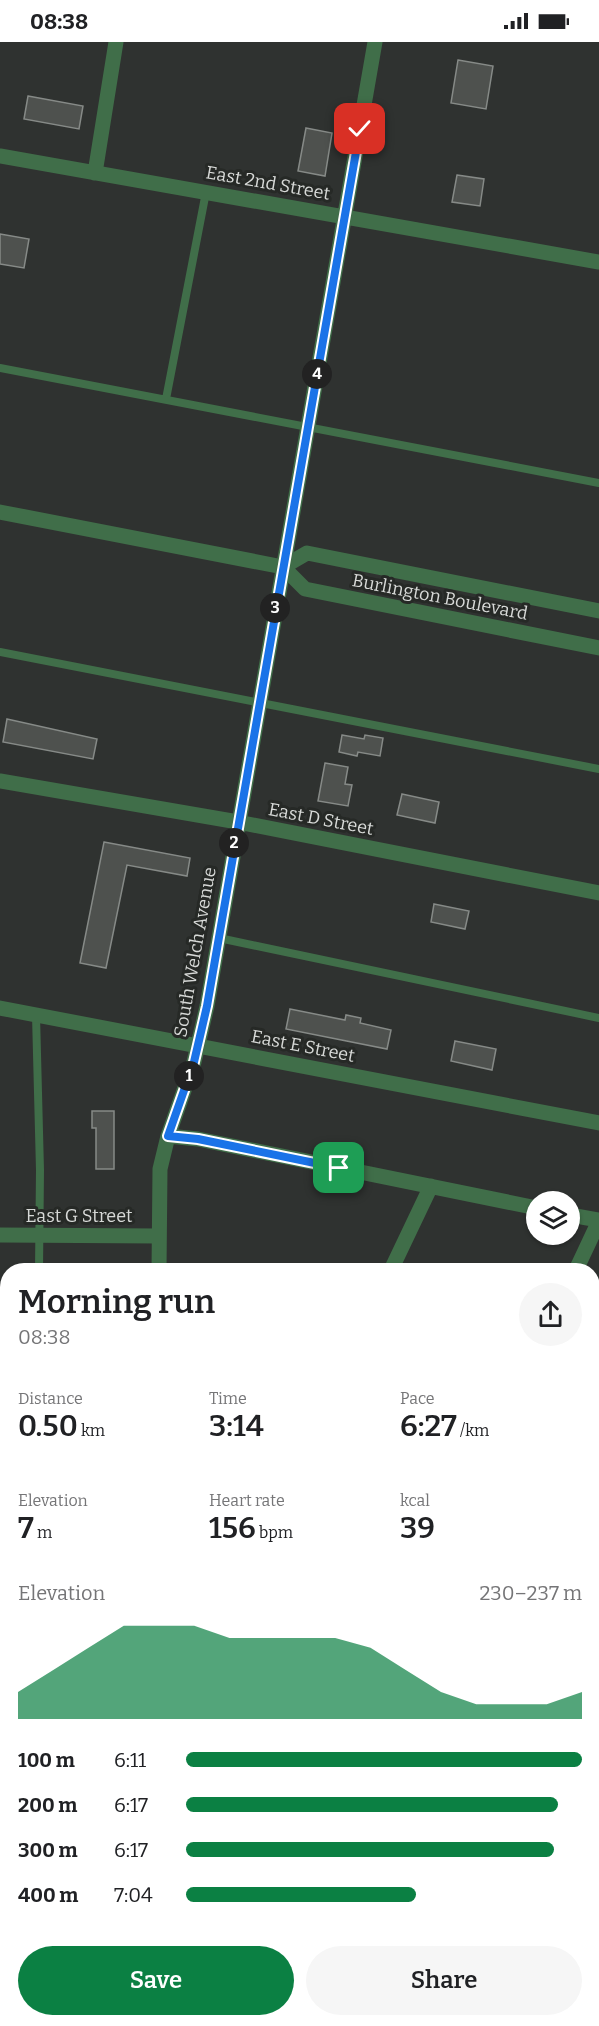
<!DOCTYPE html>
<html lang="en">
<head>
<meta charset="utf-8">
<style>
  :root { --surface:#fff; --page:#f6f6f6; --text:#202124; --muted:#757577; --accent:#0b8043 }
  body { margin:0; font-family:Bitter,serif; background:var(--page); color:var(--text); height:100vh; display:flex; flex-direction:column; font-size:22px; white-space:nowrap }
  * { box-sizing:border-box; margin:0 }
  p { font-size:20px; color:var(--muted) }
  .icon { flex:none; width:33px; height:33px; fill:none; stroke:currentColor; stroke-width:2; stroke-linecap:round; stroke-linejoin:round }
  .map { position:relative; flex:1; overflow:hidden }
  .sheet { position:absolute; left:0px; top:1221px; width:600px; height:764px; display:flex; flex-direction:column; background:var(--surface); border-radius:24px 24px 0 0; box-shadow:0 2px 4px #0004 }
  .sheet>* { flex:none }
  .controls { position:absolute; left:526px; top:1149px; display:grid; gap:12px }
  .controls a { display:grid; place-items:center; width:54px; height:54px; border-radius:50%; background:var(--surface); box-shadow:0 2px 4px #0004; font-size:30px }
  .pin { position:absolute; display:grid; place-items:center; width:51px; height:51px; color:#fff; margin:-26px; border-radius:12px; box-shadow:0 3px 9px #0006 }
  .km { position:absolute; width:30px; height:30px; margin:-15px; border-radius:50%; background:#222; color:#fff; font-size:16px; line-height:30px; text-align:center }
  .round { display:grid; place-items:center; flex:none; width:63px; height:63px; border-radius:32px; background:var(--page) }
  .head { display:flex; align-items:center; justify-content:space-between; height:102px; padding:0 18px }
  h1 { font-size:33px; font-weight:600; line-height:45px }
  .stats { display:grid; grid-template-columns:repeat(3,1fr); gap:9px; height:102px; padding:6px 18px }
  .stats div { display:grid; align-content:center }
  .stats b { font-size:30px; font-weight:600 }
  .stats small { font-size:16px; font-weight:400 }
  .stats p { font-size:16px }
  .chart { height:168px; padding:12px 18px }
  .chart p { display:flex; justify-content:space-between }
  .chart svg { width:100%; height:108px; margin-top:6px; fill:var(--accent); opacity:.7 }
  .button { display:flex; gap:12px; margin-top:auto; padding:12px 18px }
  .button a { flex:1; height:69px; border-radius:36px; background:var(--accent); color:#fff; font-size:24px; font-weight:600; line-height:69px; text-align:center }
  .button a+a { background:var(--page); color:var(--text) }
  ul { padding:0 18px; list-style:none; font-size:20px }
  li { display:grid; grid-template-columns:96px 72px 1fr; align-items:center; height:45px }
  li i { height:15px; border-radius:8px; background:var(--accent) }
  .status { display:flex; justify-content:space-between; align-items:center; height:42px; padding:0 30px; background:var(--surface); direction:ltr }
  .status svg { height:16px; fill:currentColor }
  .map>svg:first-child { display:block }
</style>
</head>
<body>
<div class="status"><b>08:38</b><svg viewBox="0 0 49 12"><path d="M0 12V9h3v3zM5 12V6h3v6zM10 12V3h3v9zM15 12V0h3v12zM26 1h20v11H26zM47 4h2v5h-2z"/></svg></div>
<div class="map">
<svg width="599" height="1984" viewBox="0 0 599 1984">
  <rect width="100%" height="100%" fill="#2f3230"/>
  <path fill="#4e514e" stroke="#868a87" stroke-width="1.5" d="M458,18l35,6 -7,43 -35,-6z
    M28,54l55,10 -4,23 -55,-10z
    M306,86l26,5 -7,43 -27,-5z
    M457,133l27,4 -4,27 -28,-4z
    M0,192l29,5 -5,29 -24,-4z
    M7,677l90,20 -4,20 -90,-17z
    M342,693l22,4 1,-4 18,3 -3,18 -22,-4 -1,4 -18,-4z
    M325,721l23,4 -3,17 7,1 -4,21 -30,-5z
    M402,752l37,8 -4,21 -38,-8z
    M104,800l86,16 -3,18 -60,-11 -21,103 -26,-5z
    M434,862l35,7 -4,18 -34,-7z
    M290,967l55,11 1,-5 15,3 -1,5 31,7 -4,19 -101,-20z
    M455,999l41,8 -4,21 -41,-9z
    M92,1069h22v58h-18v-41h-4z"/>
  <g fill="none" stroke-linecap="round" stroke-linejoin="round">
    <path stroke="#406e49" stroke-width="8" d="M0,326l599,115
      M166,357l40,-207
      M0,610l599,117
      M219,896l380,80
      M36,973l4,155 -1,100
      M592,1754h7
      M567,1977v7"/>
    <path stroke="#406e49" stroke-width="15" d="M0,114l599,106
      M95,131l21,-131
      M0,739l238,41 361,71
      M0,966l599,115
      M168,1094l30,3 339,69
      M570,1173l29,5
      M0,1193l158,1
      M159,1228l1,-101 8,-33 26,-74 13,-56 168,-964
      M391,1228l40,-84
      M576,1228l23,-49
      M0,1435h8
      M592,1496h7"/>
    <path stroke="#406e49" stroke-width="15" d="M0,470l283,55 22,22 294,59
      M283,525l24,-14 292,58"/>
    <path stroke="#429054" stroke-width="15" d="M0,1674h8
      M592,1678h7"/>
  </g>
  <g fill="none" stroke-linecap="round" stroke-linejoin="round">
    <defs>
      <path id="route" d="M339,1126l-141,-29 -30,-3 26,-74 13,-56 153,-877"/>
    </defs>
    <use href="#route" stroke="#fff" stroke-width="12"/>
    <use href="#route" stroke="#1a73e8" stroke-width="8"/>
  </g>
  <g text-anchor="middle" stroke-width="6" stroke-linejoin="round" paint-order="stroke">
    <g font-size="18" fill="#d7d9d7" stroke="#262926">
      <text transform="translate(268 141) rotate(10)" y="6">East 2nd Street</text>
      <text transform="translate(440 555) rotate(11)" y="6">Burlington Boulevard</text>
      <text transform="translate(321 777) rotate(11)" y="6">East D Street</text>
      <text transform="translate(195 910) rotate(-80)" y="6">South Welch Avenue</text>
      <text transform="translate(303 1004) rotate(11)" y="6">East E Street</text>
      <text x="79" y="1180">East G Street</text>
    </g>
  </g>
</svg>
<div class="controls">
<a><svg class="icon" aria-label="layers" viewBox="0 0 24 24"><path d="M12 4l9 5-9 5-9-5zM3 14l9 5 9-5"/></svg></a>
</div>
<div class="pin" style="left:339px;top:1126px;background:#1e9e55"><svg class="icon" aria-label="arrive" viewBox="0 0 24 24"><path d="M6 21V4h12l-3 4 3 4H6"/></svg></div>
<div class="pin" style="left:360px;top:87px;background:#d93025"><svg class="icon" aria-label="check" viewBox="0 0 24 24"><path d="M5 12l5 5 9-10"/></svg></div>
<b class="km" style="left:189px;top:1034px">1</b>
<b class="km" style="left:234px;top:801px">2</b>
<b class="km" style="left:275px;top:566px">3</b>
<b class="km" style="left:317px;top:332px">4</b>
<section class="sheet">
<div class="head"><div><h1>Morning run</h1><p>08:38</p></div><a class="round"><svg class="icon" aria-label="share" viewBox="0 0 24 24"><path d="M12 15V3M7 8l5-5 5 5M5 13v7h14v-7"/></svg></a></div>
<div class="stats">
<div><p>Distance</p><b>0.50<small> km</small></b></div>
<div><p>Time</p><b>3:14</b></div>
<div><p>Pace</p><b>6:27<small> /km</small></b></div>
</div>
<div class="stats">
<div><p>Elevation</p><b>7<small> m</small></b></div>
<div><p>Heart rate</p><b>156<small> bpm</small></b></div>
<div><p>kcal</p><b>39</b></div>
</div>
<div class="chart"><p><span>Elevation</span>230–237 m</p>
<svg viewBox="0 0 160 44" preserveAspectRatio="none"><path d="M0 44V33L10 24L20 15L30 6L40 6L50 6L60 11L70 11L80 11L90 11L100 15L110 24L120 33L130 38L140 38L150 38L160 33V44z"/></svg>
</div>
<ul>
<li><b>100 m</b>6:11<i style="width:100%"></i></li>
<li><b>200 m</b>6:17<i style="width:94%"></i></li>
<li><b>300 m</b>6:17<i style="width:93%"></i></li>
<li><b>400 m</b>7:04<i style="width:58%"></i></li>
</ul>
<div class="button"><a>Save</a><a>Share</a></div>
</section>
</div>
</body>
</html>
